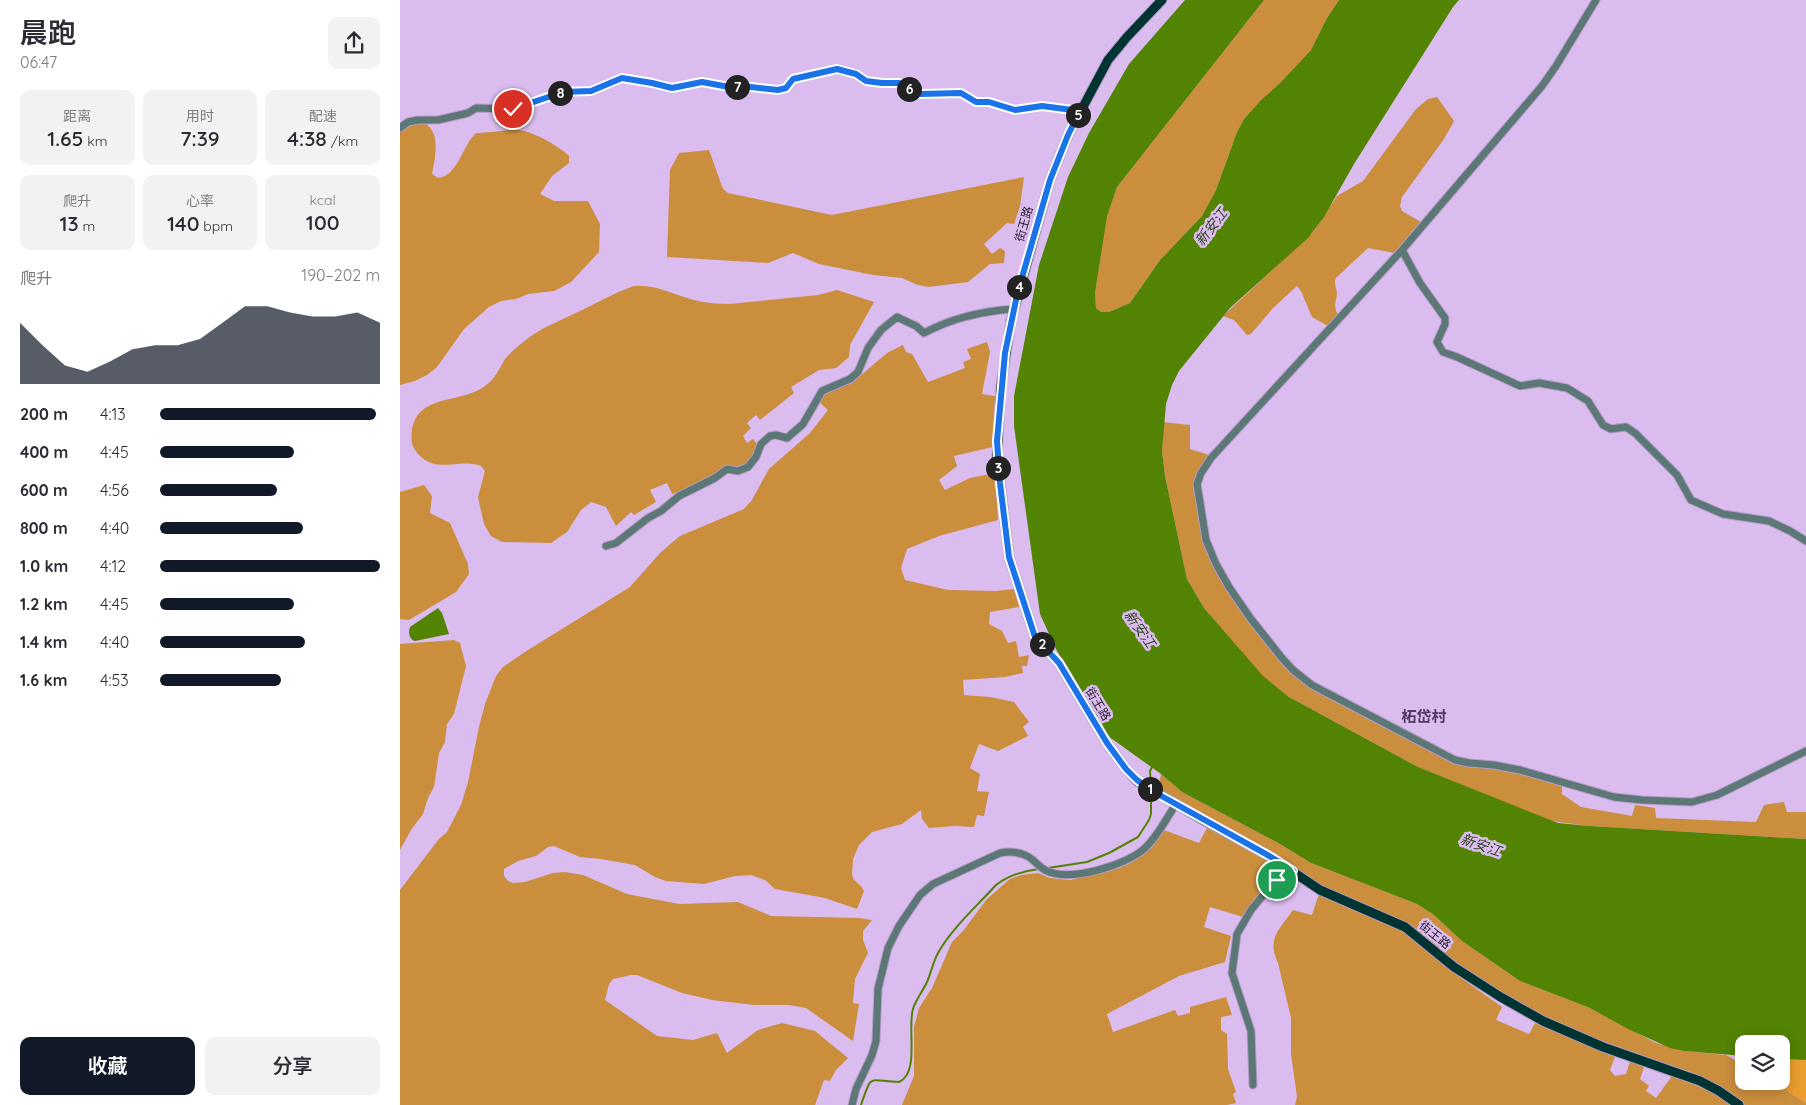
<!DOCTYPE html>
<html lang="zh">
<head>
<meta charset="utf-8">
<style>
  :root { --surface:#fff; --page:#f2f2f3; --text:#2b2b33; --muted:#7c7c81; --accent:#111827 }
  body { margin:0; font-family:Quicksand,"Noto Sans SC",sans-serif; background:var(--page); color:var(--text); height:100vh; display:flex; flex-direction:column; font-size:19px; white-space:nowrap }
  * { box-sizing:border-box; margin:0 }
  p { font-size:16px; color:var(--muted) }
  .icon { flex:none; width:28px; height:28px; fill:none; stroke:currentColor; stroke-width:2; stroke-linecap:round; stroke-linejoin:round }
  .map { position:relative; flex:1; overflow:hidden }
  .sheet { display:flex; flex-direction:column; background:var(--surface); width:400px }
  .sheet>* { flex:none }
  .fabs { position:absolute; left:1335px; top:1035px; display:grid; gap:10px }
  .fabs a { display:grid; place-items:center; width:55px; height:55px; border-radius:10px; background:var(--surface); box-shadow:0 2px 12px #0003; font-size:25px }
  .pin { position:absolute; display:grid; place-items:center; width:42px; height:42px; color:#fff; margin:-21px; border:2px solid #fff; border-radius:50%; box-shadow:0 1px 5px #0007 }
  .km { position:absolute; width:25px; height:25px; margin:-12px; border-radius:50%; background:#222; color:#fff; font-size:14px; line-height:25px; text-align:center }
  .round { display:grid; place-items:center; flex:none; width:52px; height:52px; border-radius:10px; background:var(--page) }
  .overview { display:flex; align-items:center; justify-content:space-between; height:85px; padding:0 20px }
  h1 { font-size:28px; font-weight:600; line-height:38px }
  .stats { display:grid; grid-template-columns:repeat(3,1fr); gap:8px; height:85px; padding:5px 20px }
  .stats div { display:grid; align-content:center; border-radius:10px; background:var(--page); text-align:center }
  .stats b { font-size:21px; font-weight:600 }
  .stats small { font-size:14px; font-weight:400 }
  .stats p { font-size:14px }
  .chart { height:140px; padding:10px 20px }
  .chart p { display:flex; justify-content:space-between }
  .chart svg { width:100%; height:90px; margin-top:5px; fill:var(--accent); opacity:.7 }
  .button { display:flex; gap:10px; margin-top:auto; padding:10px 20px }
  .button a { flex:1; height:58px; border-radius:10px; background:var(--accent); color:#fff; font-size:20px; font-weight:600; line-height:58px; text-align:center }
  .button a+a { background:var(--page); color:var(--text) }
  ul { padding:0 20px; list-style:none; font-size:16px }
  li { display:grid; grid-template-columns:80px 60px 1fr; align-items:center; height:38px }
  li i { height:12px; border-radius:6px; background:var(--accent) }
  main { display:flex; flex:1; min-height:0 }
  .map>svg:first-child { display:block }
</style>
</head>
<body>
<main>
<section class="sheet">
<div class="overview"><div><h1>晨跑</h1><p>06:47</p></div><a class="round"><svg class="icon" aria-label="share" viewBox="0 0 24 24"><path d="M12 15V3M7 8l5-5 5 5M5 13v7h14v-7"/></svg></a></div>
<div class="stats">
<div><p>距离</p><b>1.65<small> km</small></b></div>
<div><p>用时</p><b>7:39</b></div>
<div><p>配速</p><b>4:38<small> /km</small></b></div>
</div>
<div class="stats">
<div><p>爬升</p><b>13<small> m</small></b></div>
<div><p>心率</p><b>140<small> bpm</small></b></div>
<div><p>kcal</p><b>100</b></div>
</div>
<div class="chart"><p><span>爬升</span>190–202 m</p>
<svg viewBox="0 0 160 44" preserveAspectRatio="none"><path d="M0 44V14L10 25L20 35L30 38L40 33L50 27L60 25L70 25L80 22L90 14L100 6L110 6L120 9L130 11L140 11L150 9L160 14V44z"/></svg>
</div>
<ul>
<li><b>200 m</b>4:13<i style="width:98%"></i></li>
<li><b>400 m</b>4:45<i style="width:61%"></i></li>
<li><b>600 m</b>4:56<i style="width:53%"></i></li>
<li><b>800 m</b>4:40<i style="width:65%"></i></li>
<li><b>1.0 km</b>4:12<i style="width:100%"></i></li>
<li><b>1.2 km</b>4:45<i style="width:61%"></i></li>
<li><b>1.4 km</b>4:40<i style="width:66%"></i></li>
<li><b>1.6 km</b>4:53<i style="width:55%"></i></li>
</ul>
<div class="button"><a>收藏</a><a>分享</a></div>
</section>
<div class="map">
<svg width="1406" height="1105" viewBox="0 0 1406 1105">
  <rect width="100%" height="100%" fill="#dabcee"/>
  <path fill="#e99d2d" d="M1381,1059l25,1v43l-34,-22h9z"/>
  <path fill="#ca8e3d" d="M864,0h75l-12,18 -16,32 -31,33 -19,17 -17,19 -7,13 -21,58 -14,26 -42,44 -30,43 -21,9h-8l-5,-4 -1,-15 11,-77 11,-29z
    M1037,97l17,24 -10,18 -42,58 -2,9 2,5 19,11 -26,31 -27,-5 -32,30c-3,7 1,9 1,16 -1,8 -4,13 1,20l-10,12 -16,-9 -11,-26 -4,-5 -24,22 -22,26 -4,1 -13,-15 -11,-4 91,-85 23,-35 26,-15 53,-72 12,-10z
    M22,122c20,8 13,35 10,52l6,4c20,-2 24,-32 38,-45 11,0 38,-5 48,-2 13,3 36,16 45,25v7l-17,13 -12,18 14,7h34l12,23 -1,28 -28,30 -17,9 -26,3 -12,5 -15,2 -12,6 -25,22 -27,38 -10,8 -12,6 -15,4v-255l10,-6z
    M309,150l14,39 5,4 104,22 192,-38 -4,29 -6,18 -7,-1 -23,21 8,10 8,-6 5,3 -1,12 -14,1 -22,18 -40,5 -10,-2 -16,-7 -29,-3 -54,-11 -26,-11 -25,10 -101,-6 3,-87 9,-17z
    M234,286c22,-2 40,9 60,14 12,3 24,4 36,4l88,-9 19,-5 37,12 -24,43 -1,12 -13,11 -17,2 -28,17 3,6 -34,27 -4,-5 -9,8 4,5 -8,8 4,7 6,-4 6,7 -6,13 -9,9 -17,-1 -24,16 -31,11 -5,-11 -17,7 6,12 -22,13 -3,-3 -15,14 -10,-19 -15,-5 -10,8 -14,22 -16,11 -49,-1 -11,-6 -7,-12 -3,-13 -3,-14 7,-26 -4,-5c-24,-9 -47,11 -66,-16 -4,-6 -4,-12 -3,-19 5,-38 50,-27 73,-45 10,-7 14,-17 20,-27 5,-6 11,-11 17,-16 17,-15 40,-23 60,-33 17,-8 34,-18 52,-24z
    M587,342l3,10 -8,42 13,2 -2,51 -39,9 3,10 -18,14 6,10 25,-12 25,-5 3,47 -59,16 -32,13 -6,19 4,12 43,10 48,1 18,-2 5,18 -29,5 -1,12 13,7 6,12 8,-2 3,16 10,-2 -2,11h-5l1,7 -18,4 -42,3 1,15 26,2 24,5 15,20 -6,5 5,9 -30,15 -19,-7 -9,24 10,6 -3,17 12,1 -5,24 -7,-1 -3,12 -19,-1 -26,2 -7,-9 -1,-9 -19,14 -30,8 -13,13 -6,14 -1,16 2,5 7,6 3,5 -7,18 -32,-11 -50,-9 -10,-9 -14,-5 -16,1 -31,8 -38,-3 -11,-4 -20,-12 -34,-6 -21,-2 -26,-11 -6,1 -12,9 -18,5 -14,8v7l4,5 5,2 12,-1 28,-9 12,-1 18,3 44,19 52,10 59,-2 33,14 88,2 13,2 -9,11v9l5,13 -13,26 -2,24 6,1 -6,37 -47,-33 -17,-3h-35l-42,-5 -30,-7 -45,-18h-6l-18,4 -4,5 -4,16 52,36 36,4 24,-7 10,20 31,-23 24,-7 33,8 33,27 -12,12 -6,11 -6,-1 -9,25h-415v-215l38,-50 9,-8 14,-27 7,-23 11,-55 6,-23 11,-28 7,-9 25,-17 102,-63 31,-35 19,-16 64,-27 8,-9 17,-31 41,-36 18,-23 -9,-8 5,-10 28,-9 35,-30 16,-8 3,7 6,2 16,28 37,-14 -2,-6 8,-3 -4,-10z
    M763,422l27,3v24l19,6 -12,22 7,64 14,34 37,52 52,58 140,74 54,9 61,17v9l19,13 51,9 3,-11 20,3 1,10 100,4 8,-17 20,-3 3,10h19v27l-216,-13 -40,-5 -132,-54 -129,-70 -27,-21 -58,-68 -17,-29 -22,-103 -3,-25z
    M24,485l8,11 -2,17 20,10 18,41 1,10 -13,18 -47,28 -9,-1v-127z
    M54,640l6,3 6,23 -12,48 -7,10 -2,18 -6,11 -5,34 -6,11 -5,16 -12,16 -11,20v-206z
    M761,774l21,18 98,52 31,19 106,41 17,11 28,26 58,40 70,27 66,35 28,8 42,4 18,10v16h28l34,22v2h-61l-25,-17 -175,-70 -44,-25 -52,-35 -35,-29 -93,-42 -163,-97z
    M807,828l69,36 -13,15 6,4 -14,16 -12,18 -33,-10 -6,20 27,9 -6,26 -46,14 -72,38 6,18 62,-22 3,6 12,-3v-6l36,-10 6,18 -11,2v13l6,4 1,35 8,23 -3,2 3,9 -9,2h-325l12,-29v-49l5,-19 13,-20 20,-46 11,-11 24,-32 23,-20 11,-4 17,-2 12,5 20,2 49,-12 15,-7 13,-11 17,-20 35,13z
    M919,894l74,31 29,20 32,28 48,34 -6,13 33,14 6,-11 80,34 -5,13 5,6 11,-2 4,-13 14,6 -4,12 9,7 -3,5 10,7 16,-22c21,8 41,15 59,29h-436l2,-8 -6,-43v-36l-13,-55c-12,-25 2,-34 15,-53l19,5z"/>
  <path fill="#528303" d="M785,0h79l-147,187 -10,29 -12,77 1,15 5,4h8l21,-9 30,-43 42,-44 14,-26 21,-58 7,-13 17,-19 19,-17 31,-33 16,-32 12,-18h120l-6,7 -99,157 -30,53 -16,21 -78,70 -51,63 -7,14 -6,19 -4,47 3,25 22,103 17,29 59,68 26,21 129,70 140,56 32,3 216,13v221l-25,-1v-15h-37v12l-60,-5 -14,-3 -42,-19 -38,-21 -70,-27 -58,-40 -28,-26 -17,-11 -106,-41 -31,-19 -98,-52 -21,-18 -53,-38 -52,-87 -16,-35 -26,-188v-30l25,-131 29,-88 21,-44 40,-69z
    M38,608l4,5 7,21 -34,7c-6,-2 -7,-9 -5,-14z"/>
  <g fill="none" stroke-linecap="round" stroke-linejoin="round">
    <path stroke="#528303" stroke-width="2" d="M751,784l-1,-13 2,-4
      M648,868l39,-6 22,-9 29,-16 11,-17 2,-6v-20
      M461,1105c11,-33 7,-24 38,-23 21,-9 8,-54 14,-73 3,-10 10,-18 14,-27 4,-9 6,-20 11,-29 13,-24 39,-47 58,-68 13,-10 26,-14 43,-16"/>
    <defs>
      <path id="minor" d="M1196,0l-40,66 -14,20 -140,164 -191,208 -10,15 -4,11 9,56 10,24 13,23 22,32 31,39 11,12 19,15 143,75 14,3 25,2 26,5 94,27 28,3 50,2 25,-7 89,-44
        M0,128l8,-6 10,-2h20l30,-7 8,-5 37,1 50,-17 28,-1 31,-13 30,5 20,5 30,-6 27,5 13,-1 36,4 8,-2 7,-9 44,-10 19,4 10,8 16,2h17l21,11 41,-1 15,9h13l26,8 27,-4 38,5
        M1002,250l18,33 25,35v6l-8,18 6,10 14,5 63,29 19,-3 28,5 21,13 15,24 8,4 15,-2 9,6 42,42 14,25 32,14 46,7 21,10 16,10
        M206,546l10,-3 32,-25 13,-7 18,-15 36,-18 12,-9 11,2 10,-4 8,-10 5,-13 9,-8 6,-1 11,3 16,-14 19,-33 28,-12 8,-7 10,-24 13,-18 16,-13 19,9 8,7c28,-15 59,-22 90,-24
        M853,1085l-2,-54 -19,-58 5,-39 14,-24 18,-22 8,-8 16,-9
        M452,1105l4,-16 16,-34 4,-14 2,-52 10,-41 11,-22 21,-31 13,-11 67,-31c11,-2 23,-1 33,7 4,4 9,9 14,11 24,11 80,-6 98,-23 13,-12 21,-29 31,-44"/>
      <path id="major" d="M762,0l-35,37 -19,23 -40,75 -18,45 -39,141 -10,65 -4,70 12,101 26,80 24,26 48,80 19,26 11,12 68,40 66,36 49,33 85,37 49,40 45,29 44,25 60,26 97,34 19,10 20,14"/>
    </defs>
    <use href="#minor" stroke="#b69cc7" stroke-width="9"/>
    <use href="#major" stroke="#b69cc7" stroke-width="11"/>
    <use href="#minor" stroke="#5b7876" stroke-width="7"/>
    <use href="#major" stroke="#003432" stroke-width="9"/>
  </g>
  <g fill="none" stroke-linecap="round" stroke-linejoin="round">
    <defs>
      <path id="route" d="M113,109l50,-17 28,-1 31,-13 30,5 20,5 30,-6 27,5 13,-1 36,4 8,-2 7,-9 44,-10 19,5 10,7 16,2h17l21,11 41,-1 15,9h13l26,8 27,-4 38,5 -12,24 -18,45 -33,115 -12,58 -8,88 3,42 9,74 26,80 24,26 48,80 19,26 11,11 19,13 115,64 22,14 -16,9"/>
    </defs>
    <use href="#route" stroke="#fff" stroke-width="10"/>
    <use href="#route" stroke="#1a73e8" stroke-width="6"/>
  </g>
  <g text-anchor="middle" stroke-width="5" stroke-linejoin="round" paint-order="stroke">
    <g font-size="12" fill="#251a2d" stroke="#dabcee">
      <text transform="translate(624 224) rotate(-74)" y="4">街王路</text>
      <text transform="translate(698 704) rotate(59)" y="4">街王路</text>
      <text transform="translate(1035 935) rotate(39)" y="4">街王路</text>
    </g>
    <g font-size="14" font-style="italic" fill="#2f4418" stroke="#dabcee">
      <text transform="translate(811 227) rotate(-52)" y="5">新安江</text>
      <text transform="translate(740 629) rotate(55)" y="5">新安江</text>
      <text transform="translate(1081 845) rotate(19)" y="5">新安江</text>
    </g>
    <g font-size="15" font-weight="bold" fill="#523862" stroke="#dabcee">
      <text x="1024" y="722">柘岱村</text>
    </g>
  </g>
</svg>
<div class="fabs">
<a><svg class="icon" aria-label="layers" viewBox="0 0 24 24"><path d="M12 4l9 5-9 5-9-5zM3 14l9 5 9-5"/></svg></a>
</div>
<div class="pin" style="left:877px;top:880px;background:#1e9e55"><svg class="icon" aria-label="arrive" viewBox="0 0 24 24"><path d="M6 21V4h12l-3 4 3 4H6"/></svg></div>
<div class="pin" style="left:113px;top:109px;background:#d93025"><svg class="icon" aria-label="check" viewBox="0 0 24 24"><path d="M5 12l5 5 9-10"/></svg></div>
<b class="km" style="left:750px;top:789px">1</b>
<b class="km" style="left:642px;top:644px">2</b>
<b class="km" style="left:598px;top:468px">3</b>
<b class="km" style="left:619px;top:287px">4</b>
<b class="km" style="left:678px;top:115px">5</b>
<b class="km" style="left:509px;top:89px">6</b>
<b class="km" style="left:337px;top:87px">7</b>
<b class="km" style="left:160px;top:93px">8</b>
</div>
</main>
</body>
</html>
